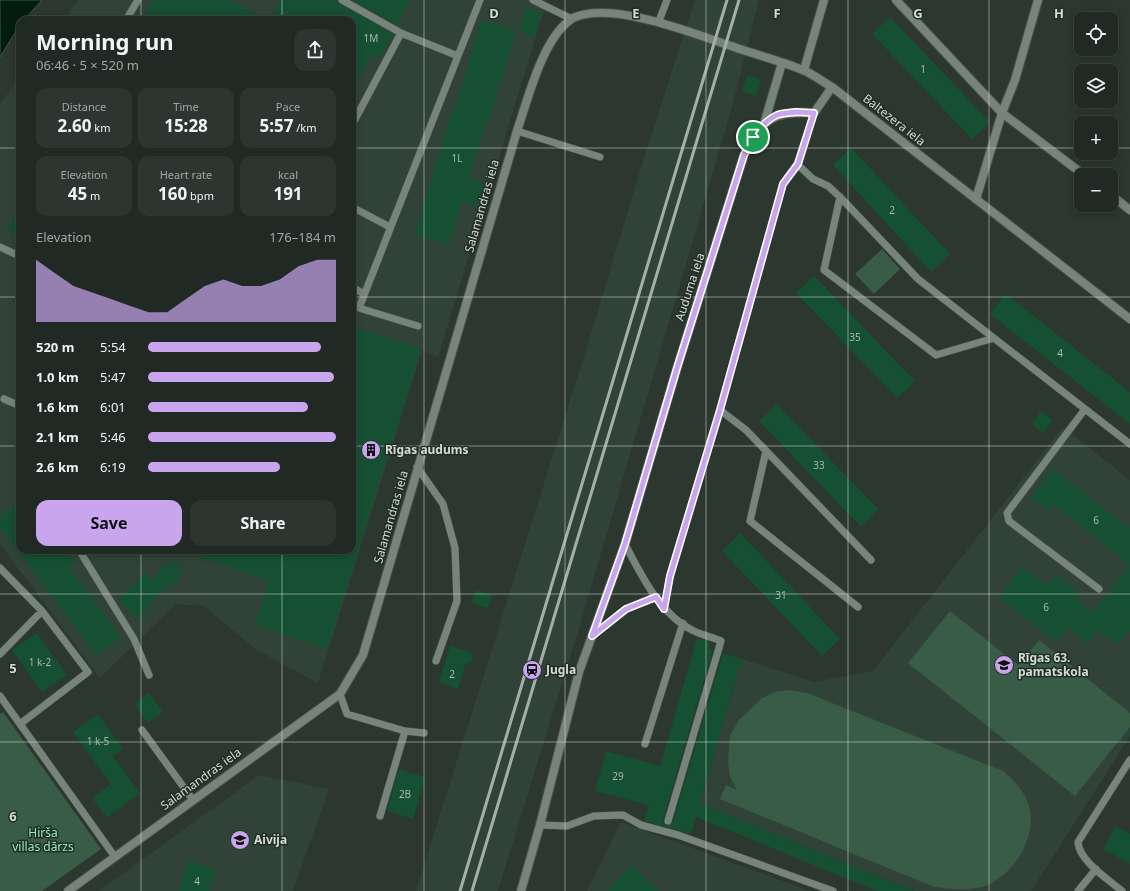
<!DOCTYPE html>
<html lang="en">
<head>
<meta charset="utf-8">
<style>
  :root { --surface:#202923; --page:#2d3530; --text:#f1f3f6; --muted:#a2a6a6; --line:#3d4541; --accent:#c9a5ee }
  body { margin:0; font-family:"Noto Sans",sans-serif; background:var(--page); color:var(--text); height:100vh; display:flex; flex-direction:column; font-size:15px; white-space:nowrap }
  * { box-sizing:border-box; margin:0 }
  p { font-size:13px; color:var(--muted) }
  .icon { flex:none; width:22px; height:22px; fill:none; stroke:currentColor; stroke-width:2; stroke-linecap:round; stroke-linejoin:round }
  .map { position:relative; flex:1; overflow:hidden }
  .drawer { position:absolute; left:16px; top:16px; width:340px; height:538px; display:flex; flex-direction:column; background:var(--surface); border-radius:12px; box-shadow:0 2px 10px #0003,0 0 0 1px var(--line) }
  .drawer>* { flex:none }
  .tools { position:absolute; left:1074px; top:12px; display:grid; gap:8px }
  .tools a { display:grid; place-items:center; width:44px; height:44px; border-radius:8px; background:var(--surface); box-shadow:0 2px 10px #0003,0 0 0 1px var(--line); font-size:20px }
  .pin { position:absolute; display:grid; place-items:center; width:34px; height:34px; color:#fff; margin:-17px; border:2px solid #fff; border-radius:50%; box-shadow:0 1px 4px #0007 }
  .round { display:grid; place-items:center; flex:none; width:42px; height:42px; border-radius:12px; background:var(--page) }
  .headline { display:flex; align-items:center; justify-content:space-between; height:68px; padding:0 20px }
  h1 { font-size:22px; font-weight:700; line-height:30px }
  .figures { display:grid; grid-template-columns:repeat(3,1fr); gap:6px; height:68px; padding:4px 20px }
  .figures div { display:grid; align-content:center; border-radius:10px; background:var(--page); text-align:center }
  .figures b { font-size:17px; font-weight:700 }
  .figures small { font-size:11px; font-weight:400 }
  .figures p { font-size:11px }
  .chart { height:112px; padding:8px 20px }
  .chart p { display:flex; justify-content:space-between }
  .chart svg { width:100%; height:72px; margin-top:4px; fill:var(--accent); opacity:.7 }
  .button { display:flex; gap:8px; margin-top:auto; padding:8px 20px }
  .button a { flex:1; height:46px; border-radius:12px; background:var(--accent); color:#111; font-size:16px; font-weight:700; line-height:46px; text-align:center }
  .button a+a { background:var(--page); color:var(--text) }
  ul { padding:0 20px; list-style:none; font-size:13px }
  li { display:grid; grid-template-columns:64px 48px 1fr; align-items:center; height:30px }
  li i { height:10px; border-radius:5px; background:var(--accent) }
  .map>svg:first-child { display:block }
</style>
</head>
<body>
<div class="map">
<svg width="1130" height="891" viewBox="0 0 1130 891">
  <rect width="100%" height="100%" fill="#2b372f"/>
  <path fill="#314338" d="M78,0h469l-109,357 -16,-7 -104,333 -63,-34 -51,-43 -28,-2 -76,74 -100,-134v-440l20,-27v473h332v-530h-289z
    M695,0h64l-27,107 -152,518 -82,266h-82l174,-554 52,-173z
    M1063,427l67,53v256l-99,155h-116l-215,-88 42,-144 72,23 59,-11z
    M259,775l70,14 -36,102h-194z
    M621,822l189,69h-223z"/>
  <path fill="#385c45" d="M882,249l18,20 -26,25 -19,-20z
    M950,611l68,54 21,-25 91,73v14l-55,69 -167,-133z
    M790,690l17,3 196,78c12,10 24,23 27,39 5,32 -18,67 -48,77 -16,4 -32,2 -48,0l-214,-88 6,-14 11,5 -7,-13 -2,-15 2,-27 9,-15 22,-21 13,-7z
    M3,712l98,137 -59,42h-42v-177z"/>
  <path fill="#011d0e" stroke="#40564a" d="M0,0h42l-18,20h-4v5l-20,32z"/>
  <path fill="#165032" d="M153,0h76l37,20h-124z
    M281,0h56l3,4 53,30 -14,25 -8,-4 -19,34v-69h-82z
    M352,0h59l-14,25z
    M526,7l16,6 -7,24 -16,-6z
    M890,17l100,105 -18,17 -100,-105z
    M482,20l34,10 -27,90 -2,-1 -18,60 15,4 -6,23 -16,-4 -13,43 -34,-10 33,-112 5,-15 2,1 18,-61 -1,-1z
    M747,75l14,5 -5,16 -14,-5z
    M851,148l99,106 -19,18 -98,-107z
    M20,207v31l-14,-9z
    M814,276l101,105 -18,17 -101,-105z
    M1006,294l124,98v32l-140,-110z
    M355,327l66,22 -94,300 -72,-24 14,-44 -85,-29 1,-2h167v-212z
    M777,404l101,105 -17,18 -102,-106z
    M1041,411l12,9 -10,13 -11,-9z
    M1053,469l77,60v36l-77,-61 -5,7 -18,-14z
    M20,501v49h47l8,11 -7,6 53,70 -25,18 -96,-127v-12z
    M740,533l100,106 -18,17 -100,-105z
    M179,562l2,14 -5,7 -7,1 -31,35 -20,-18 26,-29 9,8 12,-16z
    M1130,565v64l-12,15 -19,-14 -11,14 -20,-16 -12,14 -57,-45 23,-30 25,19 9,-12 23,19 -4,5 18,14z
    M476,590l16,5 -4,13 -17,-5z
    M37,633l30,42 -25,17 -30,-42z
    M697,638l13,4 -1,7 4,1 -50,170 1,4 5,2 4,-4 50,-169 19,6 -42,144 214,88h-37l-181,-74 -5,17 -47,-13 5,-16 -54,-14 11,-40 54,15z
    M450,646l20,6 3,5 -2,5 -6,3 -7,24 -19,-7z
    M149,693l14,19 -15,11 -14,-19z
    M98,714l25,35 -10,7 27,37 -33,25 -15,-20 19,-14 -38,-52z
    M399,769l26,8 -12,42 -26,-8z
    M1116,826l14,8v30l-27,-15z
    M189,860l27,10 -7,21h-31z
    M631,865l28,26h-52z"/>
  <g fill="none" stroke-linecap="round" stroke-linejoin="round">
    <defs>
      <path id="service" d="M342,0l59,33
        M533,0l39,19
        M126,20l12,-20
        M659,21l8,-21
        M352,125l49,-92 57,23
        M517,131l83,26
        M797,164l16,15 15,7 12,11 78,82 212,165
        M840,197l-16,73 112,85 58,-17
        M352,207l38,20
        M0,247l15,7h5
        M352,287l12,7
        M418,326l-59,-18 121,-308
        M4,399l16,7
        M1085,409l-78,104 2,8 90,68
        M720,410l26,20 125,130
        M766,451l-16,70 108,86
        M417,467l26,37 12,44 2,53 -21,60
        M625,544c16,31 35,70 67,86 9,5 20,7 29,11l-53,180
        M79,550l55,89 15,36
        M0,568l42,43 46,61 -68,52
        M664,609l6,-33 50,-166 63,-226 14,-20 17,-51
        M592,636l34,-27 30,-12
        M0,654l42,-43
        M340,694l7,20 58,17 -25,85
        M0,696l115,161
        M142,730l51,70
        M405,731l19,2
        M645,744l38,-121
        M540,825l27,1 27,-10 29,-1 18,10 37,10 155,56
        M1078,891l18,-22
        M1122,891c-14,-12 -43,-30 -44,-49l52,-82"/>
      <path id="minor" d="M896,0l106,113 82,62
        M804,70l20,-70
        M764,124l18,-61
        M1111,195l19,15
        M976,199l26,-86 13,-33 23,-80
        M521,891l19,-66 39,-153 46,-128 52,-176 67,-213c18,-36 30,-45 70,-42l18,-26"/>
      <path id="tertiary" d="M68,891l272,-197 23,-39 154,-524c11,-32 26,-95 56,-113 38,-18 122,16 161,29 23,8 47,14 69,23 10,4 20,12 29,17l298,232"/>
    </defs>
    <use href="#service" stroke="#49534c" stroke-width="8"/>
    <use href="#minor" stroke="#49534c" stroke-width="10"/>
    <use href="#tertiary" stroke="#49534c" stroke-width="10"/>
    <use href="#service" stroke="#77847b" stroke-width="7"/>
    <use href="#minor" stroke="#77847b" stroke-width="8"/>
    <use href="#tertiary" stroke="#77847b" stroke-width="8"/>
    <path stroke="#a5aea8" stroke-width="3" d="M460,891l267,-891
      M472,891l267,-891"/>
  </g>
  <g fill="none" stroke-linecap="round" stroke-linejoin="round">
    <defs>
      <path id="route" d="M796,112l18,1 -16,51 -15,20 -63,226 -50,166 -6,33 -8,-12 -30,12 -34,27 33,-92 52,-176 67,-213c8,-16 16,-32 33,-40 5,-2 13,-2 19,-3z"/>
    </defs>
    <use href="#route" stroke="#fff" stroke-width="8"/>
    <use href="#route" stroke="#c9a5ee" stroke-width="5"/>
  </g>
  <path fill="none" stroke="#d4dbd6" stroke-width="1" stroke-opacity="0.55" d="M141,0v20M282,0v20M424,0v891M565,0v891M706,0v891M848,0v891M989,0v891M0,148h20M352,148h729M1111,148h19M0,297h20M352,297h778M0,446h20M352,446h778M141,550v341M282,550v341M0,594h1130M0,742h1130"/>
  <defs>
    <symbol id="building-disc" viewBox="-11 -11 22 22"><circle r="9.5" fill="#c9a5ee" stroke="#212d25"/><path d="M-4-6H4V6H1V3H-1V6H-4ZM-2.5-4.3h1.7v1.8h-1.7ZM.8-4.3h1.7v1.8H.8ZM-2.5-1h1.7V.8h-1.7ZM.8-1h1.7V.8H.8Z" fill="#111"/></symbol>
    <symbol id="school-disc" viewBox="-11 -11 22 22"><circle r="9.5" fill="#c9a5ee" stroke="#212d25"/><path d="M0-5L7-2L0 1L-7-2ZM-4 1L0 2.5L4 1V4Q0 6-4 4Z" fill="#111"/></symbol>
    <symbol id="station-disc" viewBox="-11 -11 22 22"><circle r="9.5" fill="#c9a5ee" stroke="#212d25"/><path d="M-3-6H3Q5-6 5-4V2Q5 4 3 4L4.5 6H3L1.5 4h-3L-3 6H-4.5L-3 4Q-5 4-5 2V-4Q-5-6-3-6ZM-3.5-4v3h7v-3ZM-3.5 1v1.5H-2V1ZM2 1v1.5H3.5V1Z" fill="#111"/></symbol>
  </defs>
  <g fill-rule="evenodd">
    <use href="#building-disc" x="360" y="439" width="22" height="22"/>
    <use href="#school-disc" x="993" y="654" width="22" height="22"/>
    <use href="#station-disc" x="521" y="659" width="22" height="22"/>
    <use href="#school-disc" x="229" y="829" width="22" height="22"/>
  </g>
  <g text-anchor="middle" stroke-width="3" stroke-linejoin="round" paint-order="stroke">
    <g font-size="10" fill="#a4b8ad">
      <text x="371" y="42">1M</text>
      <text x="923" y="73">1</text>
      <text x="457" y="162">1L</text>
      <text x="892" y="214">2</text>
      <text x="855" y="341">35</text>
      <text x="1060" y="357">4</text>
      <text x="819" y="469">33</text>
      <text x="1096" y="524">6</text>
      <text x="781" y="599">31</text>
      <text x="1046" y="611">6</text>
      <text x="40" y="666">1 k-2</text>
      <text x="452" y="678">2</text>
      <text x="98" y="745">1 k-5</text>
      <text x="618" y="780">29</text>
      <text x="405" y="798">2B</text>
      <text x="197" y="885">4</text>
    </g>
    <g font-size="12" fill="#d4dbd6" stroke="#212d25">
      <text transform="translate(894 120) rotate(38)" y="4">Baltezera iela</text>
      <text transform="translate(482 206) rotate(-74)" y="4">Salamandras iela</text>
      <text transform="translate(690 287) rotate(-72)" y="4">Auduma iela</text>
      <text transform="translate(391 517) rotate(-74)" y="4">Salamandras iela</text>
      <text transform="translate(201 779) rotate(-36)" y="4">Salamandras iela</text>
    </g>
    <g font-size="12" font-weight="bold" fill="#d4dbd6" stroke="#212d25" text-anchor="start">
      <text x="385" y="454">Rīgas audums</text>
      <text x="1018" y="662">Rīgas 63.<tspan x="1018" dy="14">pamatskola</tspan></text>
      <text x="546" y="674">Jugla</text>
      <text x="254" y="844">Aivija</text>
    </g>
    <g font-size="12" fill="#96eab6" stroke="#212d25">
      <text x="43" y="837">Hirša<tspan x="43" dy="14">villas dārzs</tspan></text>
    </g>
  </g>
  <g font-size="13" text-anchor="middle" font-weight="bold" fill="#d4dbd6" stroke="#212d25" stroke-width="3" stroke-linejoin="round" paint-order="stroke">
    <text x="494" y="18">D</text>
    <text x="636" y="18">E</text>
    <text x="777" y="18">F</text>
    <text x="918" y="18">G</text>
    <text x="1059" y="18">H</text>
    <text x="13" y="673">5</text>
    <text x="13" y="821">6</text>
  </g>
</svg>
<div class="tools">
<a><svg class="icon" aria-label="locate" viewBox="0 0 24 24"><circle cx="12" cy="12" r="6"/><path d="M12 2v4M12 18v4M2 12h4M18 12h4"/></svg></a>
<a><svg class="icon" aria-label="layers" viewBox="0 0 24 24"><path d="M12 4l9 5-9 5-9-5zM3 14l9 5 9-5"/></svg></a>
<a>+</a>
<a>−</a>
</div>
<div class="pin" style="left:753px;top:137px;background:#1e9e55"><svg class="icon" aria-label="arrive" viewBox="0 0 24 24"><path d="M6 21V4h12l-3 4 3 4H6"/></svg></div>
<section class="drawer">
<div class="headline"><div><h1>Morning run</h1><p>06:46 · 5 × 520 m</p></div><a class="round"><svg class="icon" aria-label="share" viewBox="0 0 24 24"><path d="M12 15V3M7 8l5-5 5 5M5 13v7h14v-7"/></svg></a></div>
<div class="figures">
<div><p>Distance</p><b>2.60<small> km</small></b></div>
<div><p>Time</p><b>15:28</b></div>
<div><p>Pace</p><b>5:57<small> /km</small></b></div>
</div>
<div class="figures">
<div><p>Elevation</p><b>45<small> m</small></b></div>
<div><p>Heart rate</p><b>160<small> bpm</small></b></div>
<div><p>kcal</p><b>191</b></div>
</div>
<div class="chart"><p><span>Elevation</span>176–184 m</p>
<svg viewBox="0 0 160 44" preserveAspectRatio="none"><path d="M0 44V6L10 14L20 22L30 26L40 30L50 34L60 38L70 38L80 30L90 22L100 18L110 22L120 22L130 18L140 10L150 6L160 6V44z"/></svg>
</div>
<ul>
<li><b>520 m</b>5:54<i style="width:92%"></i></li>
<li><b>1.0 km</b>5:47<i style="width:99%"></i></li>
<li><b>1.6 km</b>6:01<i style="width:85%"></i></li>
<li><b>2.1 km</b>5:46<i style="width:100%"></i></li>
<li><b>2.6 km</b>6:19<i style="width:70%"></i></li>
</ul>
<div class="button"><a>Save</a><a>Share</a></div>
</section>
</div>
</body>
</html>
